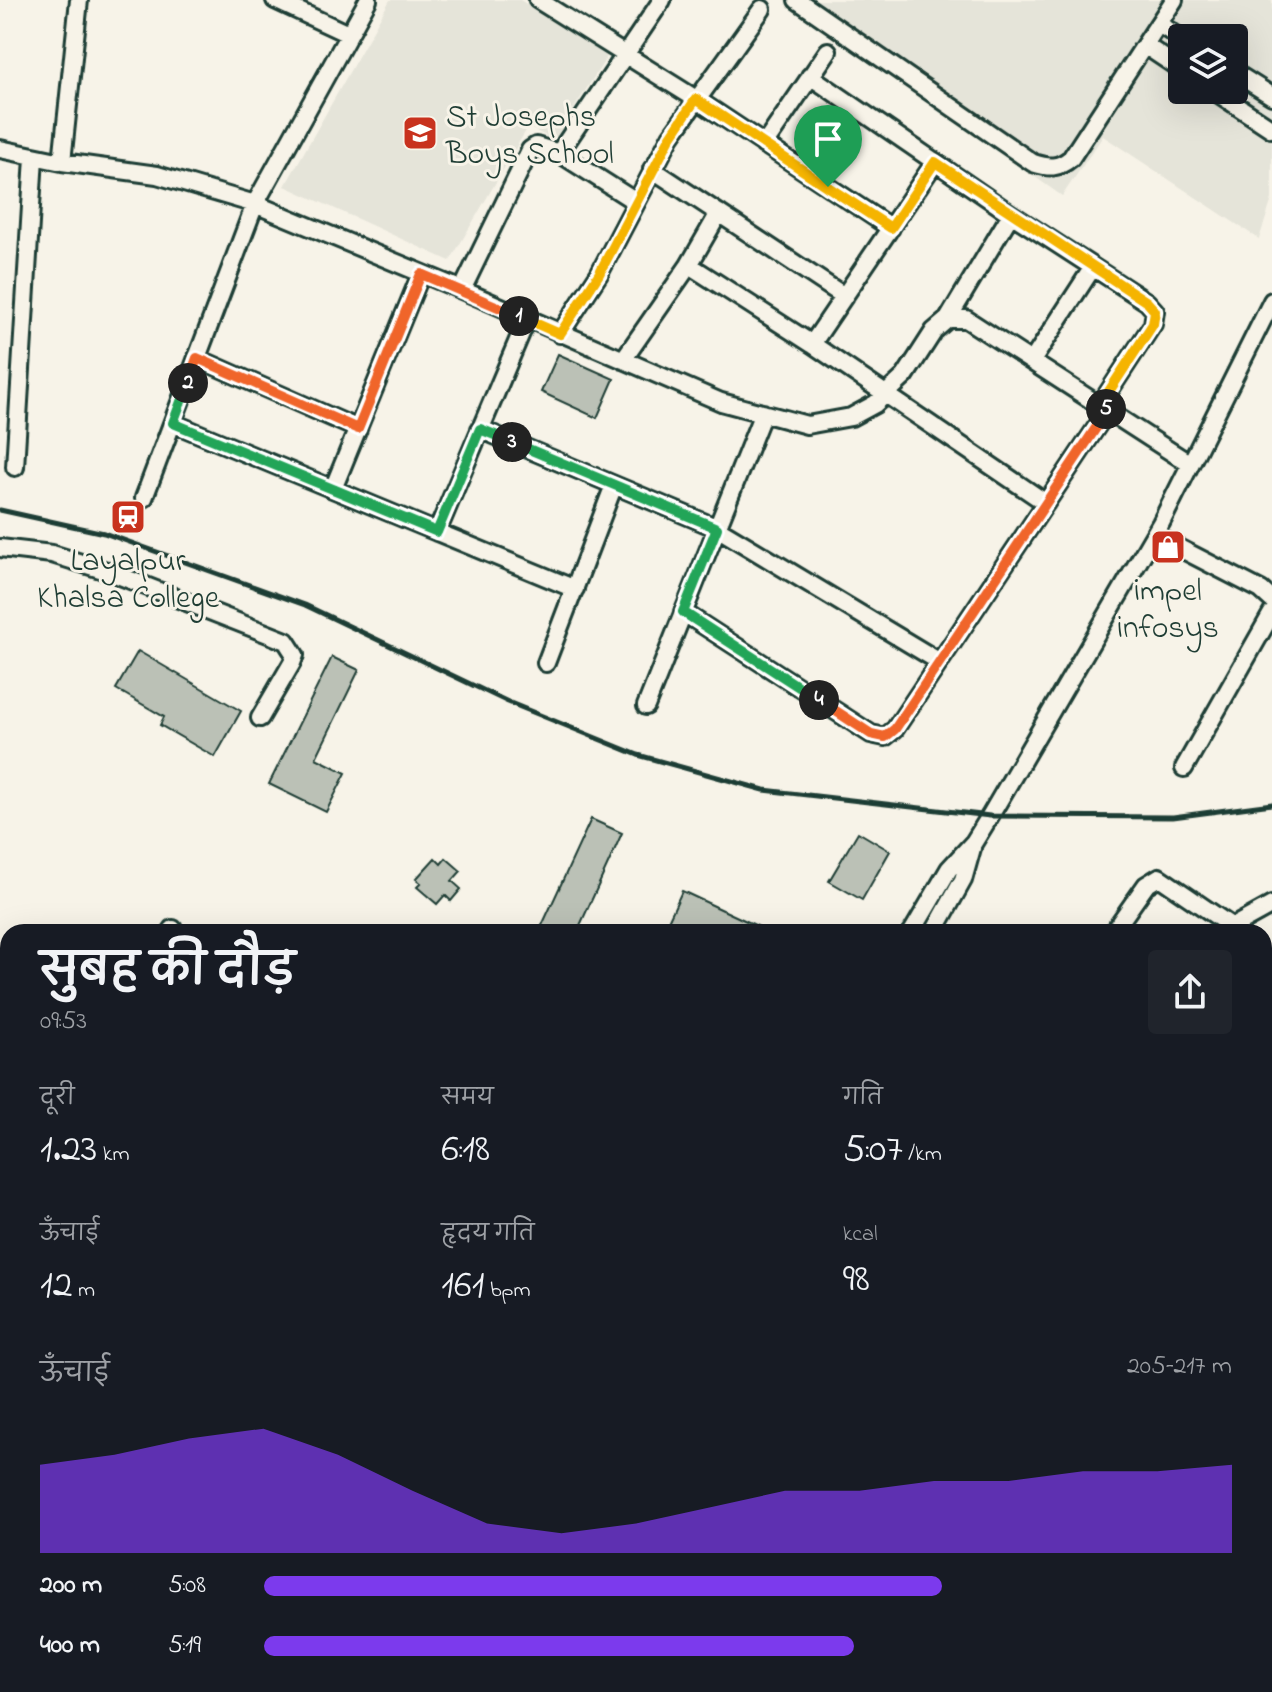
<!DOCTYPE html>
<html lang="hi">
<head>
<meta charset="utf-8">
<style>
  :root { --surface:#171b24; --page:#20242c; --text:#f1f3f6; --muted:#9ea1a6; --accent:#7c3aed }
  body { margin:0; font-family:"Indie Flower","Playpen Sans Deva",sans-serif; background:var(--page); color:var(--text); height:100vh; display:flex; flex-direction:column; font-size:30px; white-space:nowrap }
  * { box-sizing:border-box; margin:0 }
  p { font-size:26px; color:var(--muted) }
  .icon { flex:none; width:44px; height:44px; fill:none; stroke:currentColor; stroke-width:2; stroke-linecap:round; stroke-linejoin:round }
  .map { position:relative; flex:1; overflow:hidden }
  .sheet { position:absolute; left:0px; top:924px; width:1272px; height:768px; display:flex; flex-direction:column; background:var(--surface); border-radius:24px 24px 0 0; box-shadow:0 8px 32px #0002 }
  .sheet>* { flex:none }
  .tools { position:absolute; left:1168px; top:24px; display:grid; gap:16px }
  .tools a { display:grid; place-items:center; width:80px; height:80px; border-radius:8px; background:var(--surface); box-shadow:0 8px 32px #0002; font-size:40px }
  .pin { position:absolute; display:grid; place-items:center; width:68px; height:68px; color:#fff; margin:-82px -34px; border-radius:50% 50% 50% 0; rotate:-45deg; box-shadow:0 0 8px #0007 }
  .pin .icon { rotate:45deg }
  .km { position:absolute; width:40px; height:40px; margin:-20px; border-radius:50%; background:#222; color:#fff; font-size:22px; line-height:40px; text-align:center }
  .round { display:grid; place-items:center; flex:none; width:84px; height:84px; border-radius:8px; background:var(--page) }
  .head { display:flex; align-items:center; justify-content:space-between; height:136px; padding:0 40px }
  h1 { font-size:44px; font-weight:600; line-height:60px }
  .metrics { display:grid; grid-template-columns:repeat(3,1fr); gap:12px; height:136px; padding:8px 40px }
  .metrics div { display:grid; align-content:center }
  .metrics b { font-size:40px; font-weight:600 }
  .metrics small { font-size:22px; font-weight:400 }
  .metrics p { font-size:22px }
  .chart { height:224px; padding:16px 40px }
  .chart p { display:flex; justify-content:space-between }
  .chart svg { width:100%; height:144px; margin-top:8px; fill:var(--accent); opacity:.7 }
  ul { padding:0 40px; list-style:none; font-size:26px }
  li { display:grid; grid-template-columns:128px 96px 1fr; align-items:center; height:60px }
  li i { height:20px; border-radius:10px; background:var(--accent) }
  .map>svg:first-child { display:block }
</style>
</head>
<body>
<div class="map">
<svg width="1272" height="1692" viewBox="0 0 1272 1692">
  <rect width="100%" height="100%" fill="#f7f3e8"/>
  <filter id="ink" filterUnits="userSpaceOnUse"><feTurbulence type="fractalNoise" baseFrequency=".0125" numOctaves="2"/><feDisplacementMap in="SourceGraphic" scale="16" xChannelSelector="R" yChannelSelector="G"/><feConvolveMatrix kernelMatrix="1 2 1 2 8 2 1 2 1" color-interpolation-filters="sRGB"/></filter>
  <g filter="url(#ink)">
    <path fill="#e5e4d9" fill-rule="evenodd" d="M390,0h130l88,55 -54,85 -26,-13 -78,134 -165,-75z
      M784,0h488v199l-13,40 -156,-103 -41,60zM1182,38h52v52h-52z"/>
    <path fill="#bbc1b6" stroke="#1f3d34" stroke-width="2" d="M558,354l56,25 -17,39 -56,-26z
      M138,651l103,60 -26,46 -55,-32 4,-8 -48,-28z
      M332,657l27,13 -43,88 30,15 -20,39 -57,-28z
      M591,819l31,14 -8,18 -37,81h-38z
      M858,832l32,19 -28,49 -33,-19z
      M435,858l6,6 5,-6 15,13 -9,10 9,8 -10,12 -6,-6 -8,9 -20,-17 4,-4 -5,-4z
      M682,891l88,41h-107z"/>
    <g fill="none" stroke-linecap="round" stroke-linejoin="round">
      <defs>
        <path id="minor" d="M275,0l73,34
          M538,0l158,99 195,129
          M797,0l236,163c16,5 25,6 38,-5l103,-158
          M1159,24l23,15
          M1146,46l36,24
          M1234,72l38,24
          M810,76l201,138 136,88 8,9 -2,13 -53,81
          M1213,90l59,39
          M764,145l64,-94
          M0,149l62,13 95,13 98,29 207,86 259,112 86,23 44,-8 24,-13 30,-28 29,-45 14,-12h18l224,145
          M559,153l103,-153
          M62,162l17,-162
          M652,169l192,127
          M689,265l123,79 234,159
          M462,290l68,-140 6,-4 23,7 77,49
          M948,319l63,-105
          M560,334l39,-60 72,-138 91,-127
          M812,344l123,-182
          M197,358l161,71
          M623,360l66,-95 30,-52
          M1032,361l61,-94
          M173,423l402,166
          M480,429l237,99 223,134
          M15,467l19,-310
          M333,489l88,-215
          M144,498l111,-294 113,-204
          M437,532l90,-213
          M1154,535l107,55 11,10
          M0,548l52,6 58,18 176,69 9,14 -3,8 -32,55
          M683,612l188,122 14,3 10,-8 213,-319
          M546,663l68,-178
          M646,706l117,-293
          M1184,768l88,-155
          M1225,931l47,-26
          M171,932l2,-3
          M912,932l37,-63 25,-27 16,-26 171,-293 111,-222
          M934,932l29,-52 9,-32
          M1113,932l33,-47 13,-8 72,49
          M1264,1070l8,-10
          M0,1106l8,5
          M0,1130l8,6
          M1264,1180l8,5
          M1264,1321l8,4
          M0,1383l8,3
          M1264,1464l8,-10
          M0,1501l8,2
          M1264,1664l8,-10
          M56,1684l1,8
          M219,1684v8
          M534,1684l13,8
          M577,1684l9,8
          M760,1684l9,8
          M995,1684l7,8
          M1027,1684l7,8
          M1233,1684l7,8
          M559,1692l5,-8
          M737,1692l7,-8
          M872,1692l7,-8
          M1083,1692l6,-8"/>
      </defs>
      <use href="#minor" stroke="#1f3d34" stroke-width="22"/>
      <use href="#minor" stroke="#f7f3e8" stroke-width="16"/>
      <path stroke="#1f3d34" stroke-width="5" d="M0,510l104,23 201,72 203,97 130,53 126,35 226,26 183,1 99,-13"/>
    </g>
  </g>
  <g fill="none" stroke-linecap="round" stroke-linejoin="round" filter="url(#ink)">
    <defs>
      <path id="split-1" d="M519,316l41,18 39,-60 72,-138 25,-37 132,88"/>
      <path id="split-2" d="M188,383l9,-25 161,71 63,-155 98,42"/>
      <path id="split-3" d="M188,383l-15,40 264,109 43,-103 32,13"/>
      <path id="split-4" d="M512,442l205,86 -34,84 136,88"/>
      <path id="split-5" d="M819,700l52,34 14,3 10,-8 213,-319 -2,-1"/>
      <path id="split-6" d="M828,187l63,41 44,-66 212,140 8,9 -2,13 -53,81 6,4"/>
    </defs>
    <use href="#split-1" stroke="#fff" stroke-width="16"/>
    <use href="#split-2" stroke="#fff" stroke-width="16"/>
    <use href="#split-3" stroke="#fff" stroke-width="16"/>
    <use href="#split-4" stroke="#fff" stroke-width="16"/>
    <use href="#split-5" stroke="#fff" stroke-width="16"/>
    <use href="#split-6" stroke="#fff" stroke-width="16"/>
    <use href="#split-1" stroke="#f5b400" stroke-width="10"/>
    <use href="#split-2" stroke="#f0652b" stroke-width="10"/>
    <use href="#split-3" stroke="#22a559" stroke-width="10"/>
    <use href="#split-4" stroke="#22a559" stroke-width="10"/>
    <use href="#split-5" stroke="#f0652b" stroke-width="10"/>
    <use href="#split-6" stroke="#f5b400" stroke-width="10"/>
  </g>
  <defs>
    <symbol id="school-square" viewBox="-11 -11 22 22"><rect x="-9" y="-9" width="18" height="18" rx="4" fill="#c8321e" stroke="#f7f3e8"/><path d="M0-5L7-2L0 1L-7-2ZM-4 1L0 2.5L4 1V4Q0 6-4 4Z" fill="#fff"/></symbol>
    <symbol id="station-square" viewBox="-11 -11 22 22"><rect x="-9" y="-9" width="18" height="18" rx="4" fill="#c8321e" stroke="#f7f3e8"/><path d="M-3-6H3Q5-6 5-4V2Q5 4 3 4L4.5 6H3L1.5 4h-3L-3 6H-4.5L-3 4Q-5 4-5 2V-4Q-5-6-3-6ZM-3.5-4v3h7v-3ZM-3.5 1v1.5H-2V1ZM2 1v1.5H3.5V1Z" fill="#fff"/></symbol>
    <symbol id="shop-square" viewBox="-11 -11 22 22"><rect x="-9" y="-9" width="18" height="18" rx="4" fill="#c8321e" stroke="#f7f3e8"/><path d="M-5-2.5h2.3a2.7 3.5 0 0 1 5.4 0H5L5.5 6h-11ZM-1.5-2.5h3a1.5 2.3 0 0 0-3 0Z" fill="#fff"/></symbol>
  </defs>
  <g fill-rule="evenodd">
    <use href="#school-square" x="400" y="113" width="40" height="40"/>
    <use href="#station-square" x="108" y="497" width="40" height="40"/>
    <use href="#shop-square" x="1148" y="527" width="40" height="40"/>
  </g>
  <g text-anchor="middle" stroke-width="6" stroke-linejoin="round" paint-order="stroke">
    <g font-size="32" fill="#1f3d34" stroke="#f7f3e8">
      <text x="446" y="126" text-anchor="start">St Josephs<tspan x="446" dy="37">Boys School</tspan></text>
      <text x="128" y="570">Layalpur<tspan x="128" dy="37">Khalsa College</tspan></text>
      <text x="1168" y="600">impel<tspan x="1168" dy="37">infosys</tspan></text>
    </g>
  </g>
</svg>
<div class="tools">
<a><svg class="icon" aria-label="layers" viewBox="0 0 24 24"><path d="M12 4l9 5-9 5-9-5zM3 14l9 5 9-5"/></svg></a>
</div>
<div class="pin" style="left:828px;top:187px;background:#1e9e55"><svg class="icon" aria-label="arrive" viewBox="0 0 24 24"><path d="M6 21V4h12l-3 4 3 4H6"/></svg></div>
<b class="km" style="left:519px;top:316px">1</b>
<b class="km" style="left:188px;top:383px">2</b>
<b class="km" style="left:512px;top:442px">3</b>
<b class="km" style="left:819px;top:700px">4</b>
<b class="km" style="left:1106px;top:409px">5</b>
<section class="sheet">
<div class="head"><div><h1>सुबह की दौड़</h1><p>09:53</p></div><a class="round"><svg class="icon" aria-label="share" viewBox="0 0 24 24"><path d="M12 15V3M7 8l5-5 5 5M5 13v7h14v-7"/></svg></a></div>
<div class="metrics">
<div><p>दूरी</p><b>1.23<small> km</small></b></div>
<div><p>समय</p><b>6:18</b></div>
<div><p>गति</p><b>5:07<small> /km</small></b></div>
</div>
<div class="metrics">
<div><p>ऊँचाई</p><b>12<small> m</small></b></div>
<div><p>हृदय गति</p><b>161<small> bpm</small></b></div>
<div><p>kcal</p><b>98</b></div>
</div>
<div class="chart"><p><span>ऊँचाई</span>205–217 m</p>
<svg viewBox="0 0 160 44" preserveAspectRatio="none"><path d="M0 44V17L10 14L20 9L30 6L40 14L50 25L60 35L70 38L80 35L90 30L100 25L110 25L120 22L130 22L140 19L150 19L160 17V44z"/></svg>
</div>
<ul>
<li><b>200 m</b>5:08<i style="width:70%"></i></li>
<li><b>400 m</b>5:19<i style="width:61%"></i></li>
</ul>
</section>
</div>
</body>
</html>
